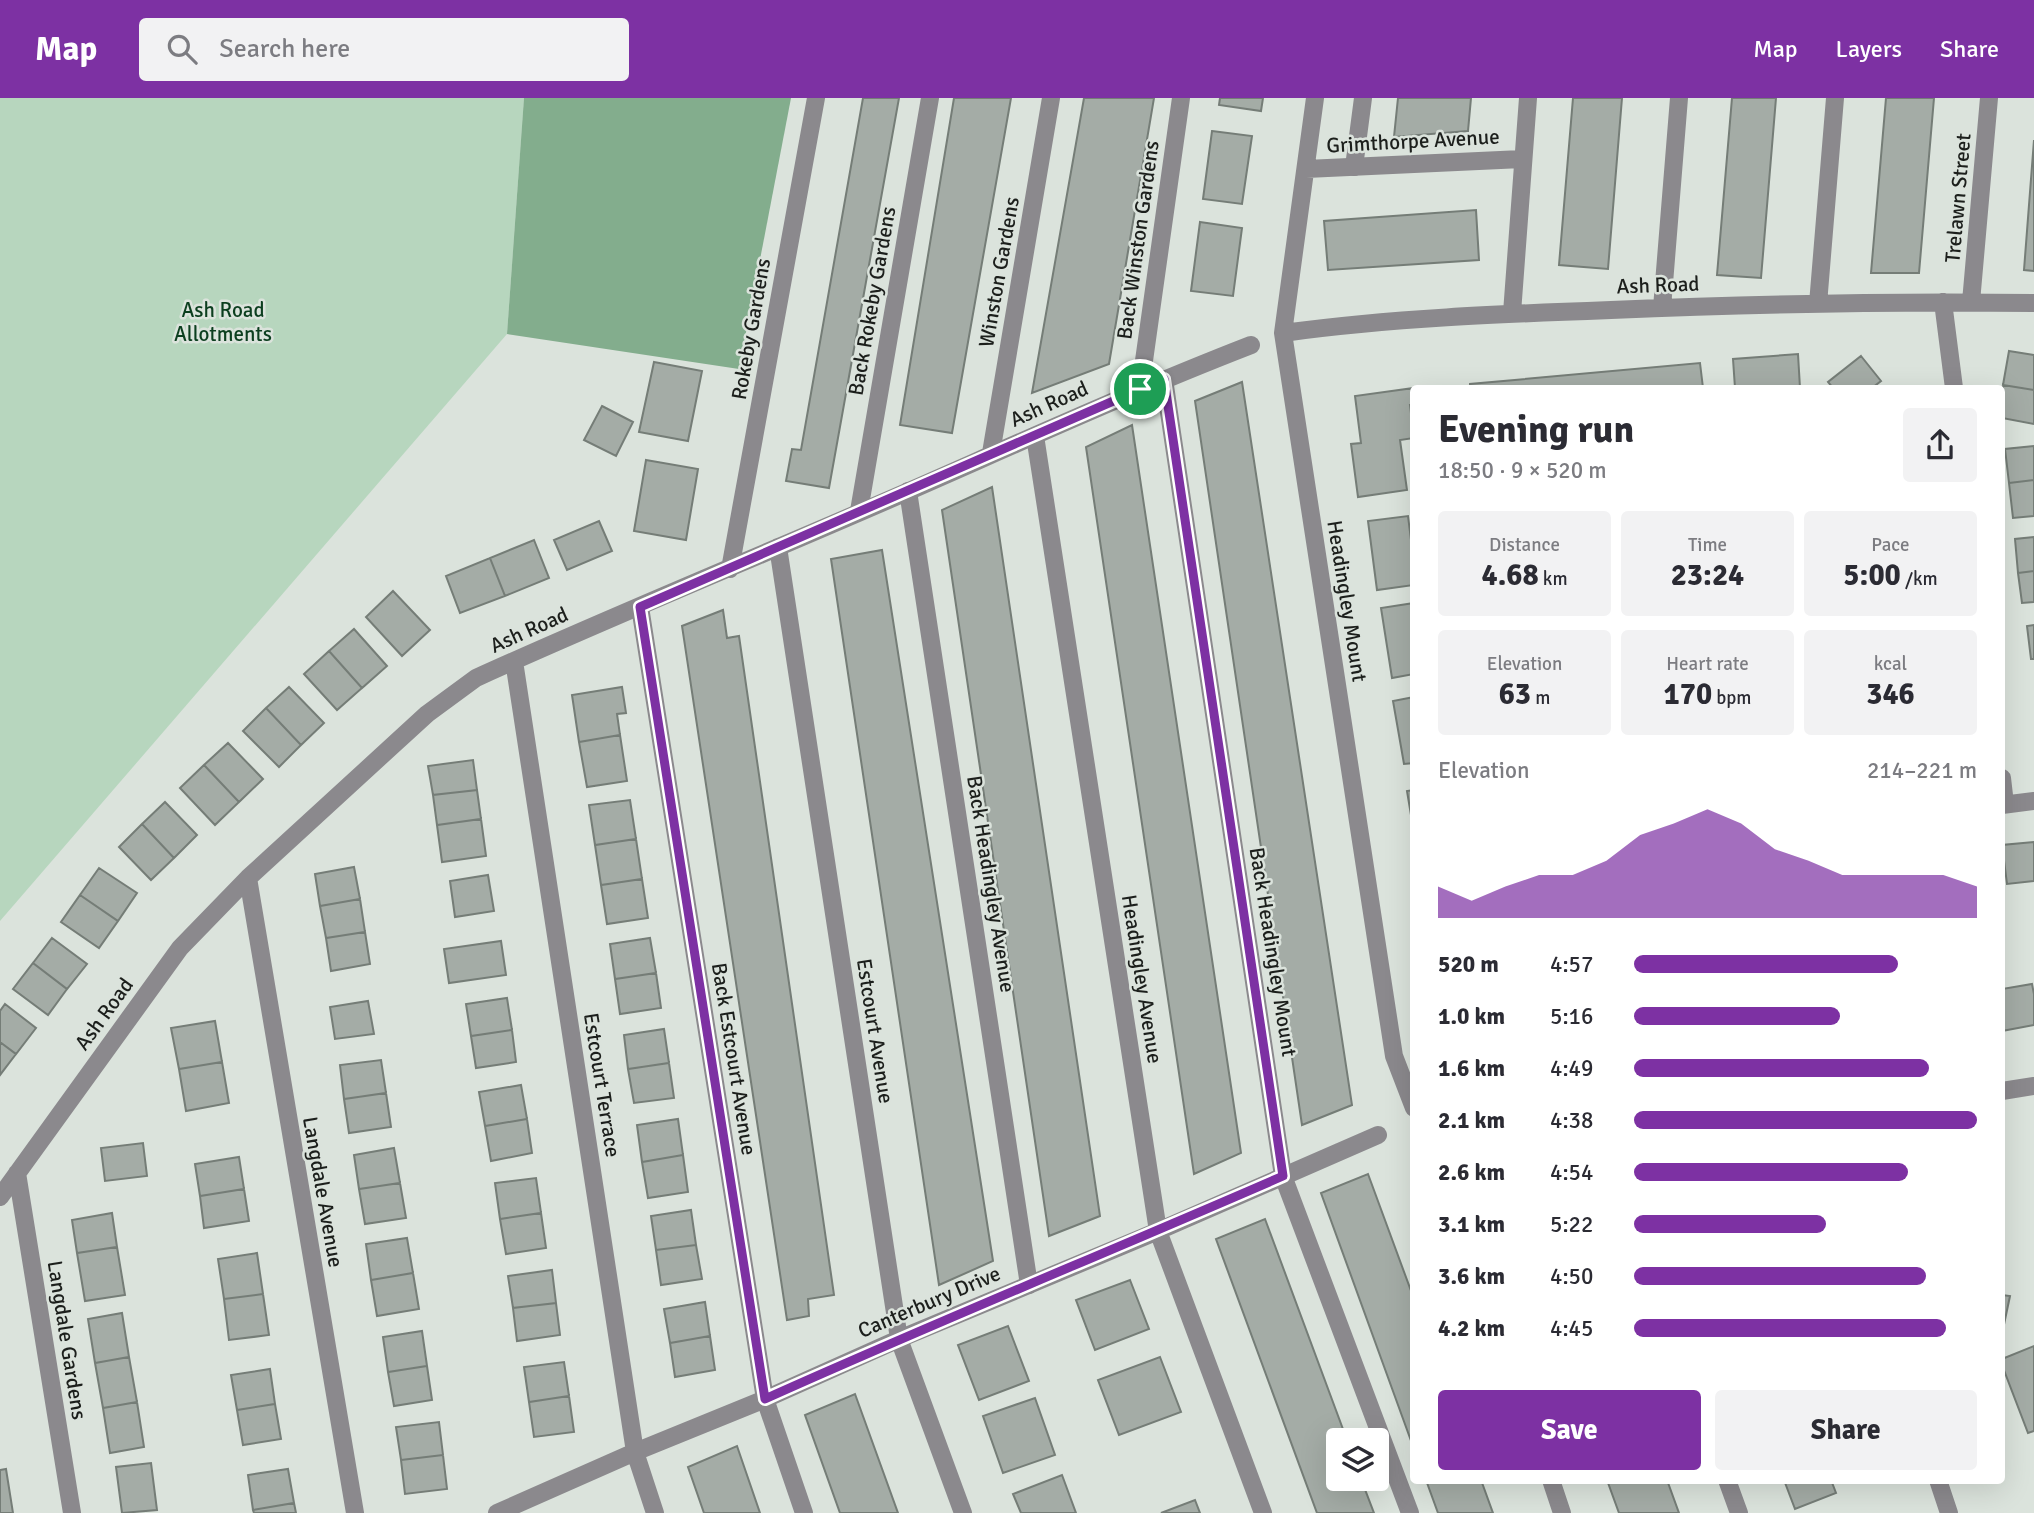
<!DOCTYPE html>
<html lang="en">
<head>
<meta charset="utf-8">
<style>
  :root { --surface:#fff; --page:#f2f2f3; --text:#2b2b33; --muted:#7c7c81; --accent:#7d31a3 }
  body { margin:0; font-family:Signika,sans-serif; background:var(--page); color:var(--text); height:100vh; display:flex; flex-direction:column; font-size:26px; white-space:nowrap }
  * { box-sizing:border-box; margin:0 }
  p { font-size:23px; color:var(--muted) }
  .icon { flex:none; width:38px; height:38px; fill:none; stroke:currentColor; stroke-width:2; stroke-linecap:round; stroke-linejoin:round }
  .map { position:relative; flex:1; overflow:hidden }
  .sheet { position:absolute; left:1410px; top:287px; width:595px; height:1099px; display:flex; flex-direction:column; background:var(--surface); border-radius:7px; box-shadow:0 7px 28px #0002 }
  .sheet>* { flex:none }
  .buttons { position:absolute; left:1326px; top:1330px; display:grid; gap:14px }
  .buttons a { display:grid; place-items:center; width:63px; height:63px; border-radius:7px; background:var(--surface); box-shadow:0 7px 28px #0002; font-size:35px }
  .pin { position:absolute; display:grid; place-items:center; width:60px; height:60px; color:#fff; margin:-30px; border:4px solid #fff; border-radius:50%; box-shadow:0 2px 7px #0007 }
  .round { display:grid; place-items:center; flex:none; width:74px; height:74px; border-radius:7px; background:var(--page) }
  .overview { display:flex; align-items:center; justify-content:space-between; height:119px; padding:0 28px }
  h1 { font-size:38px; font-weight:700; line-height:52px }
  .metrics { display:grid; grid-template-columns:repeat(3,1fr); gap:10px; height:119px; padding:7px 28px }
  .metrics div { display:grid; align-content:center; border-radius:7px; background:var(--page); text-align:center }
  .metrics b { font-size:30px; font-weight:700 }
  .metrics small { font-size:19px; font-weight:400 }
  .metrics p { font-size:19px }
  .chart { height:196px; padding:14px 28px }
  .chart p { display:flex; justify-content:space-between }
  .chart svg { width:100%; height:126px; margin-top:7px; fill:var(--accent); opacity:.7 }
  .primary-button { display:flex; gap:14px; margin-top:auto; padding:14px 28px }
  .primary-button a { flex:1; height:80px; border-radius:7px; background:var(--accent); color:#fff; font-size:28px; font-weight:700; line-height:80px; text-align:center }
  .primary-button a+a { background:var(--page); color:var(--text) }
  ul { padding:0 28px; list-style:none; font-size:23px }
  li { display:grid; grid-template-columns:112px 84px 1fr; align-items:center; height:52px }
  li i { height:18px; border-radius:9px; background:var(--accent) }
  header { display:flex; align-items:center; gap:42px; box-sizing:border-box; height:98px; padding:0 35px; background:var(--accent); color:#fff }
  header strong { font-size:33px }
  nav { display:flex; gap:38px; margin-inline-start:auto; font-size:24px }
  .search { width:490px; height:63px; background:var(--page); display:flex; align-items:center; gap:18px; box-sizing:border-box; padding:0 24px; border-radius:7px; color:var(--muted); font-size:26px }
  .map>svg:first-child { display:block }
</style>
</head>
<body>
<header>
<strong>Map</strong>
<div class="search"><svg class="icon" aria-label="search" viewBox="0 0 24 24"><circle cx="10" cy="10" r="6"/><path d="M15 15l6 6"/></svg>Search here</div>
<nav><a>Map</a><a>Layers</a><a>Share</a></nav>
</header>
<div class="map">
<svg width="2034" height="1415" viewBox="0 0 2034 1415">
  <rect width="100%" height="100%" fill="#dbe3dc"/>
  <path fill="#b7d6be" d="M0,0h524l-17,236 -507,587z"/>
  <path fill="#83ad8d" d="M524,0h267l-52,271 -232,-35z"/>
  <path fill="#a4aca6" stroke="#757d77" stroke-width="2" d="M863,0h36l-70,390 -43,-7 6,-32 9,1z
    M954,0h57l-59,335 -52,-8z
    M1084,0h70l-45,266 -77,29z
    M1220,0h43l-2,13 -42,-6z
    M1398,0h73l-3,33 -74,6z
    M1573,0h49l-14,171 -49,-4z
    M1732,0h44l-15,180 -44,-3z
    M1886,0h48l-15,175h-48z
    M1212,33l40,5 -10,68 -39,-5z
    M2034,42v131l-10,-1z
    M1476,112l3,50 -151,10 -4,-49z
    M1200,124l42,6 -9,68 -42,-5z
    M2009,253l25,4v35l-31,-5z
    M1798,256l2,34h-65l-2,-29z
    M1861,258l20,25 -9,7h-39l-5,-6z
    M654,264l48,9 -14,70 -49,-9z
    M1700,265l3,25h-233v-4z
    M1242,284l110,723 -50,20 -107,-724z
    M2003,287l31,5v34l-32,-6z
    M1421,289v1h-7v17h-4l4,33 -14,2 7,50 -49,7 -7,-53 10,-1 -6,-47z
    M602,308l31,16 -17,34 -32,-16z
    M1132,327l109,728 -47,21 -108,-727z
    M2034,348v34l-25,3 -4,-34z
    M646,362l52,9 -12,71 -52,-9z
    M2034,382v36l-21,2 -4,-35z
    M992,389l108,729 -51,20 -107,-726z
    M1408,418l6,48v21l-37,5 -9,-69z
    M599,423l13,30 -45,19 -13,-30z
    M2034,439v34l-16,2 -3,-34z
    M534,442l15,38 -44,18 -15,-38z
    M882,452l111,711 -54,24 -108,-726z
    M490,460l15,38 -45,17 -14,-37z
    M2034,473v31l-12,1 -4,-30z
    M393,493l37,39 -28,26 -36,-39z
    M1414,505v71l-22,4 -11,-70z
    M723,512l4,28 12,-2 95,659 -26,4 1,17 -22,4 -105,-694z
    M2034,527v34h-3l-4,-33z
    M354,531l33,37 -25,22 -33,-37z
    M329,553l33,37 -25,22 -33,-36z
    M289,589l35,36 -23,22 -35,-37z
    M622,589l4,26 -9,1 3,21 -41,7 -7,-47z
    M1414,599v66l-10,1 -11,-63z
    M266,610l35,37 -22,22 -36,-36z
    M620,637l7,46 -40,6 -8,-45z
    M228,645l35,36 -24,23 -35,-37z
    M473,662l4,30 -44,5 -5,-29z
    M204,667l35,37 -24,23 -35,-37z
    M477,692l4,29 -44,6 -4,-30z
    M1414,692v43l-7,-42z
    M630,702l6,39 -41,6 -6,-40z
    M165,704l32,33 -23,23 -32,-34z
    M481,721l5,37 -44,6 -5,-37z
    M142,726l32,34 -23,22 -32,-33z
    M636,741l6,40 -41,6 -6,-40z
    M2034,744v39l-27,3 -5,-39z
    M354,769l6,32 -40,7 -5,-32z
    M99,770l38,25 -19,28 -38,-26z
    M488,777l6,36 -39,6 -5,-36z
    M642,781l6,39 -41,6 -6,-39z
    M80,797l38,26 -19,27 -38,-26z
    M360,801l5,33 -39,6 -6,-32z
    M365,834l5,32 -39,7 -5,-33z
    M52,840l35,26 -20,25 -34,-26z
    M650,840l6,35 -41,6 -5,-35z
    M501,843l5,34 -57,8 -5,-34z
    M33,865l34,26 -19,26 -35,-26z
    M656,875l5,35 -41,6 -5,-35z
    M2032,886l2,10v31l-32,6v-42z
    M507,900l5,32 -41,6 -5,-32z
    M368,903l6,33 -39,5 -5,-32z
    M5,906l31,24 -20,26 -16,-12v-31z
    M215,923l7,41 -43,7 -8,-41z
    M664,931l5,34 -41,6 -4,-34z
    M512,932l4,32 -40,6 -5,-32z
    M0,944l16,12 -16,21z
    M381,962l5,33 -42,6 -4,-34z
    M222,964l7,41 -43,8 -7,-42z
    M669,965l5,35 -40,5 -6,-34z
    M521,987l6,34 -42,7 -6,-34z
    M386,995l5,34 -42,6 -5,-34z
    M527,1021l5,34 -41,8 -6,-35z
    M678,1021l5,36 -41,7 -5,-37z
    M143,1045l4,33 -42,5 -4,-33z
    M394,1050l6,35 -41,6 -5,-34z
    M683,1057l5,37 -40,6 -6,-36z
    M239,1059l5,32 -44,7 -5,-32z
    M1368,1076l46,125v150l-93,-256z
    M536,1080l5,35 -41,6 -5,-36z
    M400,1085l6,35 -41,6 -6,-35z
    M244,1091l5,32 -45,7 -4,-32z
    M691,1112l5,35 -40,5 -5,-34z
    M112,1115l5,34 -40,6 -5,-33z
    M541,1115l5,35 -40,6 -6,-35z
    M1265,1121l82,221h-8v39h22l13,34h-57l-101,-274z
    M407,1140l6,35 -42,7 -5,-36z
    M696,1147l6,34 -41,6 -5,-35z
    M117,1149l8,48 -40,6 -8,-48z
    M257,1155l6,41 -39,5 -6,-40z
    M552,1172l4,33 -43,5 -5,-32z
    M413,1175l6,36 -42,7 -6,-36z
    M1130,1182l19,49 -54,21 -19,-50z
    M263,1196l6,41 -40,5 -5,-41z
    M2002,1197l8,1 -8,38z
    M705,1204l5,34 -40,7 -6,-34z
    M556,1205l4,32 -43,6 -4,-33z
    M122,1215l7,44 -34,6 -7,-44z
    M1008,1228l21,55 -50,19 -21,-55z
    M422,1233l5,35 -39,6 -5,-35z
    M710,1238l5,34 -40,7 -5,-34z
    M2034,1248v85l-6,2 -26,-68v-6z
    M129,1259l8,45 -34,6 -8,-45z
    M1160,1259l21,55 -62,23 -21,-55z
    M564,1264l5,34 -40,6 -5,-35z
    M427,1268l5,34 -38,6 -6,-34z
    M270,1271l5,35 -38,6 -6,-35z
    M855,1296l43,119h-58l-35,-98z
    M569,1298l5,36 -40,5 -5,-35z
    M1035,1300l20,57 -52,18 -20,-57z
    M137,1304l7,45 -34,6 -7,-45z
    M275,1306l6,35 -38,6 -6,-35z
    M439,1324l4,33 -42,5 -5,-33z
    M737,1348l23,67h-56l-16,-46z
    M443,1357l4,34 -42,5 -4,-34z
    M151,1365l6,47 -35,3 -6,-46z
    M6,1371l7,44h-13v-43z
    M288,1371l6,34 -41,7 -5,-35z
    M1062,1377l14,38h-55l-8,-19z
    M1426,1382h55l12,33h-55z
    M1607,1382h60l12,33h-60z
    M1784,1382h47l5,13 -41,16z
    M1195,1402l5,13h-39z
    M294,1405l2,10h-42l-1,-3z"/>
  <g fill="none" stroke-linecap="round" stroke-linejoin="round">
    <path stroke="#8b898d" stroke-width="18" d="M1354,69l9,-69
      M1164,281l119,797 127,337
      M1140,291l41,-291
      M908,393l121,794
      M859,413l71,-413
      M640,509l125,792 39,114"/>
    <path stroke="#8b898d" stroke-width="18" d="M1315,0l-32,235 111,723 20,52
      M1306,71l216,-10
      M1943,204l11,86
      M1971,204l18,-204
      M1818,206l17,-206
      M1662,210l17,-210
      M1512,215l16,-215
      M1283,235c109,-15 218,-19 328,-23 141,-6 282,-9 423,-7
      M1035,338l123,795 105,282
      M991,355l60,-355
      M778,449l121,792 64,174
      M730,471l86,-471
      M514,563l121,791 20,61
      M2002,680l3,26
      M2002,707l32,-4
      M248,780l107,635
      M2002,993l32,-5
      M17,1075l55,340
      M0,1099l180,-249 68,-70 179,-164 49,-36c143,-65 289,-124 433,-187 114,-50 226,-101 342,-146
      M1551,1382l11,33
      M1727,1382l12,33
      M1938,1382l11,33
      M497,1415l138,-61 130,-53 134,-60 259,-108 220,-96"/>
  </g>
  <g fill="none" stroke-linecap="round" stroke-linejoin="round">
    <defs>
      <path id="route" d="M1164,281l119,797c-172,75 -347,146 -518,223l-125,-792z"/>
    </defs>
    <use href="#route" stroke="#fff" stroke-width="14"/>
    <use href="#route" stroke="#7d31a3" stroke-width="9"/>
  </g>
  <g text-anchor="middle" stroke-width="5" stroke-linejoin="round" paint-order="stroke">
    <g font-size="21" fill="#1c1f1c" stroke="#dbe3dc">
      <text transform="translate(1413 43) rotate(-3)" y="7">Grimthorpe Avenue</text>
      <text transform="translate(1958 100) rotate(-85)" y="7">Trelawn Street</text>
      <text transform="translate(1138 142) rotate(-82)" y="7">Back Winston Gardens</text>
      <text transform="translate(999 174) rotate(-80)" y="7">Winston Gardens</text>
      <text transform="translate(1658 187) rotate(-2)" y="7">Ash Road</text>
      <text transform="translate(872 203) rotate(-80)" y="7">Back Rokeby Gardens</text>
      <text transform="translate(751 231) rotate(-80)" y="7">Rokeby Gardens</text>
      <text transform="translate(1049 306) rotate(-24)" y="7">Ash Road</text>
      <text transform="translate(1347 503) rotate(81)" y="7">Headingley Mount</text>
      <text transform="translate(529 532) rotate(-24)" y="7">Ash Road</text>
      <text transform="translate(991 786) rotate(81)" y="7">Back Headingley Avenue</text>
      <text transform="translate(1273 854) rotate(81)" y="7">Back Headingley Mount</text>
      <text transform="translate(1142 881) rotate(81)" y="7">Headingley Avenue</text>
      <text transform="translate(104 916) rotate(-54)" y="7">Ash Road</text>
      <text transform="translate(875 933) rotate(81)" y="7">Estcourt Avenue</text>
      <text transform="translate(734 961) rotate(81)" y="7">Back Estcourt Avenue</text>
      <text transform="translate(602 987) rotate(81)" y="7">Estcourt Terrace</text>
      <text transform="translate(323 1094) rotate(80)" y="7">Langdale Avenue</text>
      <text transform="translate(929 1204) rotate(-23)" y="7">Canterbury Drive</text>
      <text transform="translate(67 1242) rotate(81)" y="7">Langdale Gardens</text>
    </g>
    <g font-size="21" fill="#0c3f1f" stroke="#dbe3dc">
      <text x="223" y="219">Ash Road<tspan x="223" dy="24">Allotments</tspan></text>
    </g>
  </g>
</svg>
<div class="buttons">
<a><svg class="icon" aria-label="layers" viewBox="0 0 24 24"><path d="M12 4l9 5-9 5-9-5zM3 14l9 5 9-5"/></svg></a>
</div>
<div class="pin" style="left:1140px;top:291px;background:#1e9e55"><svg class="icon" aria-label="arrive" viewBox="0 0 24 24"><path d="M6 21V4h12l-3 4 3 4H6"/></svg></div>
<section class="sheet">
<div class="overview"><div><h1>Evening run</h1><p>18:50 · 9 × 520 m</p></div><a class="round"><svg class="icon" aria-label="share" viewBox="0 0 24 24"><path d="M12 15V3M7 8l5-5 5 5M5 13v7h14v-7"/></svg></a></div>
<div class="metrics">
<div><p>Distance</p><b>4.68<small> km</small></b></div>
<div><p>Time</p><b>23:24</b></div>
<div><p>Pace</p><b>5:00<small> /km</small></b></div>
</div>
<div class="metrics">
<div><p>Elevation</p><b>63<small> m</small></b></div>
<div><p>Heart rate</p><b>170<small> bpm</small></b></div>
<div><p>kcal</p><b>346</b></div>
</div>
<div class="chart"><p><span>Elevation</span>214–221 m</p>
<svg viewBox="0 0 160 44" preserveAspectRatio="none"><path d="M0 44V33L10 38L20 33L30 29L40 29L50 24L60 15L70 11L80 6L90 11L100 20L110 24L120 29L130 29L140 29L150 29L160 33V44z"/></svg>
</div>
<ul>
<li><b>520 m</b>4:57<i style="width:77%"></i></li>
<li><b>1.0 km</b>5:16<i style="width:60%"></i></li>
<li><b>1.6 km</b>4:49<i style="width:86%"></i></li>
<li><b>2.1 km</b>4:38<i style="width:100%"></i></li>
<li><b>2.6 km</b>4:54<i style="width:80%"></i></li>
<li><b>3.1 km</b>5:22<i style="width:56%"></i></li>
<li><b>3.6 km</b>4:50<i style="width:85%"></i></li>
<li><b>4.2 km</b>4:45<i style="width:91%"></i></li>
</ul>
<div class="primary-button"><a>Save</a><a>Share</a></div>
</section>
</div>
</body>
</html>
